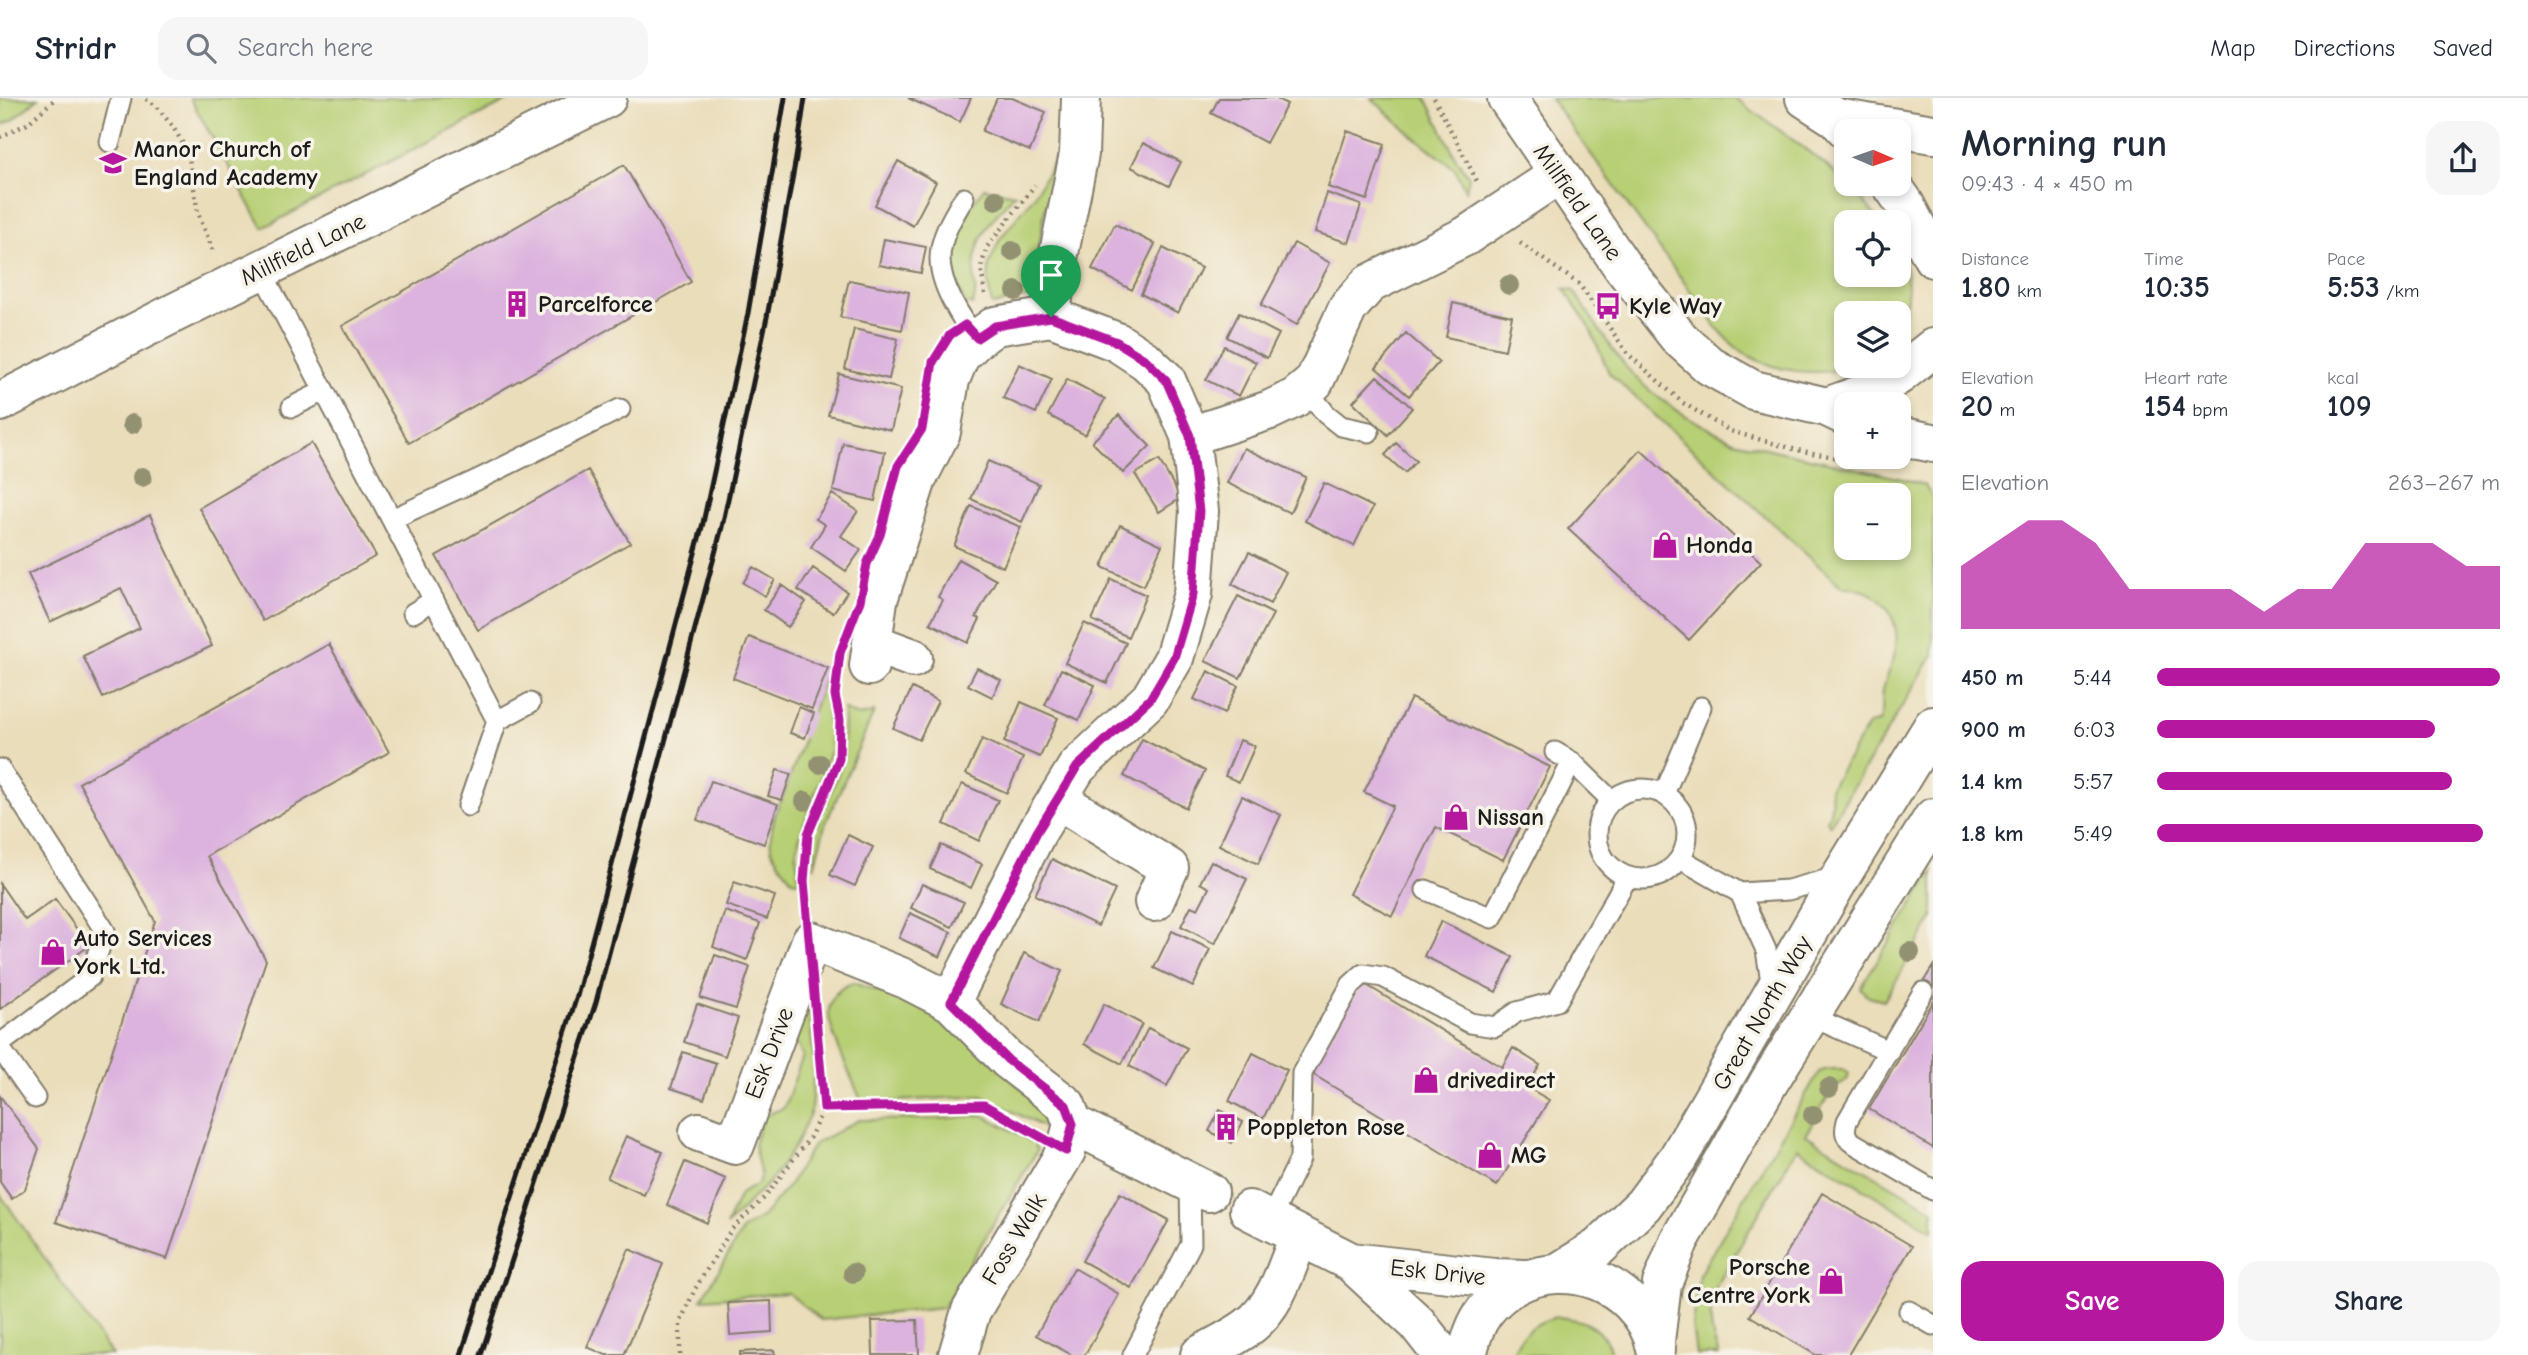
<!DOCTYPE html>
<html lang="en">
<head>
<meta charset="utf-8">
<style>
  :root { --surface:#fff; --page:#f6f6f7; --text:#1f2937; --muted:#747a83; --line:#e0e1e3; --accent:#b5179e }
  body { margin:0; font-family:"Comic Neue",sans-serif; background:var(--page); color:var(--text); height:100vh; display:flex; flex-direction:column; font-size:26px; white-space:nowrap }
  * { box-sizing:border-box; margin:0 }
  p { font-size:23px; color:var(--muted) }
  .icon { flex:none; width:38px; height:38px; fill:none; stroke:currentColor; stroke-width:2; stroke-linecap:round; stroke-linejoin:round }
  .map { position:relative; flex:1; overflow:hidden }
  .sheet { display:flex; flex-direction:column; background:var(--surface); width:595px }
  .sheet>* { flex:none }
  .needle { width:46px; rotate:92deg }
  .fabs { position:absolute; left:1834px; top:21px; display:grid; gap:14px }
  .fabs a { display:grid; place-items:center; width:77px; height:77px; border-radius:14px; background:var(--surface); box-shadow:0 4px 10px #0003; font-size:35px }
  .pin { position:absolute; display:grid; place-items:center; width:60px; height:60px; color:#fff; margin:-72px -30px; border-radius:50% 50% 50% 0; rotate:-45deg; box-shadow:0 0 7px #0007 }
  .pin .icon { rotate:45deg }
  .round { display:grid; place-items:center; flex:none; width:74px; height:74px; border-radius:21px; background:var(--page) }
  .head { display:flex; align-items:center; justify-content:space-between; height:119px; padding:0 28px }
  h1 { font-size:38px; font-weight:700; line-height:52px }
  .stats { display:grid; grid-template-columns:repeat(3,1fr); gap:10px; height:119px; padding:7px 28px }
  .stats div { display:grid; align-content:center }
  .stats b { font-size:30px; font-weight:700 }
  .stats small { font-size:19px; font-weight:400 }
  .stats p { font-size:19px }
  .chart { height:196px; padding:14px 28px }
  .chart p { display:flex; justify-content:space-between }
  .chart svg { width:100%; height:126px; margin-top:7px; fill:var(--accent); opacity:.7 }
  .cta { display:flex; gap:14px; margin-top:auto; padding:14px 28px }
  .cta a { flex:1; height:80px; border-radius:21px; background:var(--accent); color:#fff; font-size:28px; font-weight:700; line-height:80px; text-align:center }
  .cta a+a { background:var(--page); color:var(--text) }
  ul { padding:0 28px; list-style:none; font-size:23px }
  li { display:grid; grid-template-columns:112px 84px 1fr; align-items:center; height:52px }
  li i { height:18px; border-radius:9px; background:var(--accent) }
  header { display:flex; align-items:center; gap:42px; box-sizing:border-box; height:98px; padding:0 35px; background:var(--surface); border-bottom:2px solid var(--line) }
  header strong { font-size:33px }
  nav { display:flex; gap:38px; margin-inline-start:auto; font-size:24px }
  .search { width:490px; height:63px; background:var(--page); display:flex; align-items:center; gap:18px; box-sizing:border-box; padding:0 24px; border-radius:21px; color:var(--muted); font-size:26px }
  main { display:flex; flex:1; min-height:0 }
  .map>svg:first-child { display:block }
</style>
</head>
<body>
<header>
<strong>Stridr</strong>
<div class="search"><svg class="icon" aria-label="search" viewBox="0 0 24 24"><circle cx="10" cy="10" r="6"/><path d="M15 15l6 6"/></svg>Search here</div>
<nav><a>Map</a><a>Directions</a><a>Saved</a></nav>
</header>
<main>
<div class="map">
<svg width="1933" height="1257" viewBox="0 0 1933 1257">
  <rect width="100%" height="100%" fill="#f7f3e8"/>
  <filter id="ink" filterUnits="userSpaceOnUse"><feTurbulence type="fractalNoise" baseFrequency=".0143" numOctaves="2"/><feDisplacementMap in="SourceGraphic" scale="14" xChannelSelector="R" yChannelSelector="G"/><feConvolveMatrix kernelMatrix="1 2 1 2 8 2 1 2 1" color-interpolation-filters="sRGB"/></filter>
  <filter id="wash" filterUnits="userSpaceOnUse"><feTurbulence type="fractalNoise" baseFrequency=".00686" numOctaves="4" result="noise"/><feDisplacementMap in="SourceGraphic" scale="28" xChannelSelector="R" yChannelSelector="G"/><feGaussianBlur stdDeviation="1.57" result="paint"/><feColorMatrix in="noise" values="0 0 0 0 0 0 0 0 0 0 0 0 0 0 0 0 0 1.4 0 .05"/><feComposite in="paint" operator="in"/></filter>
  <g filter="url(#wash)">
    <rect width="100%" height="100%" fill="#eaddba"/>
    <path fill="#b7cf74" stroke="#6a7648" stroke-width="2" fill-rule="evenodd" d="M0,0h38l-25,22 -13,6z
      M190,0h323l-250,130z
      M1371,0h55l31,62 12,17 -3,14 -11,-22 -43,-34z
      M1735,0c52,39 107,71 145,124h-34v53h53v-24c15,25 8,55 0,81v-19h-53v53h9c-36,11 -75,7 -108,-11 -11,-5 -20,-17 -29,-26l-167,-230z
      M1063,47c-5,23 -14,46 -19,69 -6,30 -3,56 -17,84l-35,7 -4,-21 1,-20 11,-25 34,-43z
      M984,90l31,6c-22,23 -41,44 -41,78 0,12 4,22 -2,33l-7,-2c-24,-49 -11,-74 19,-115z
      M1564,191l10,2c16,24 31,50 49,72 28,36 71,59 111,78l178,40 12,4 9,12v158l-103,170 -3,-5c5,-11 6,-20 3,-32l39,-64 10,-2c6,-12 2,-20 4,-32 3,-13 9,-24 12,-37 7,-38 -15,-65 -53,-66l-233,-214 -20,-47zM1846,397h53v53h-53z
      M828,570l-2,30 5,51 -31,86 -4,18 3,26 -3,2 -4,-1c-18,-26 -27,-24 -18,-60 2,-7 2,-14 8,-20z
      M844,611c10,8 17,8 30,3l-49,113 -11,42v-31l29,-75z
      M1933,773v47l-49,83 -15,-4 -9,-9z
      M853,885l42,14 8,-3 47,26 101,97v14l-69,-35 -120,7c-7,-19 -36,-77 -33,-93 2,-15 11,-23 24,-27z
      M808,896l6,71 -3,46 -15,33 -23,34 -47,48 14,-32 18,-10 3,-8 -7,-31 9,-29 21,-8 19,-52 -9,-18z
      M1827,971h16l6,5 -2,6 -15,9 -26,46 127,75v21l-136,-83 -81,139c-8,26 -7,42 3,68h-23l-4,-31 7,-49 120,-203z
      M983,1017l52,28 2,8 -94,157 -122,12 -33,-27 -86,6 41,-70 18,-11 13,-15 15,-18 25,-41 45,-24 81,-1z
      M0,1096l112,161h-112z
      M1556,1219c26,1 49,11 56,38h-100c8,-22 22,-32 44,-38z"/>
    <g id="blocks">
      <path fill="#dcb2de" d="M908,0h63l-11,24z
        M997,0h15l34,14 -16,39 -48,-20z
        M1219,0h56l12,6 -21,39 -55,-30z
        M1347,33l38,13 -18,56 -39,-13z
        M1143,45l38,19 -12,24 -38,-19z
        M898,63l38,21 -23,44 -38,-21z
        M624,67l67,117 -282,161 -67,-117z
        M1327,95l34,12 -12,38 -34,-11z
        M1115,126l40,20 -23,46 -40,-21z
        M884,141l42,8 -5,26 -42,-8z
        M1294,145l36,20 -33,62 -36,-20z
        M1163,150l38,20 -23,45 -37,-19z
        M849,182l60,12 -7,38 -62,-13z
        M1453,205l59,13 -7,34 -59,-13z
        M1239,215l40,21 -12,24 -40,-21z
        M854,231l44,10 -9,40 -44,-10z
        M1406,235l33,29 -30,34 -33,-28z
        M1224,248l32,16 -17,34 -33,-16z
        M1019,266l33,15 -16,34 -33,-15z
        M839,276l62,15 -10,41 -63,-15z
        M1377,278l35,32 -24,27 -35,-33z
        M1067,281l38,20 -20,36 -37,-20z
        M1119,317l31,31 -27,27 -31,-31z
        M311,345l65,113 -113,65 -64,-113z
        M843,345l42,9 -10,49 -42,-10z
        M1396,345l20,18 -11,12 -20,-18z
        M1244,350l62,29 -16,36 -63,-30z
        M1641,352l120,112 -72,78 -121,-111z
        M1159,362l22,38 -22,14 -24,-38z
        M988,363l51,23 -17,38 -51,-23z
        M588,372l42,73 -152,87 -42,-74z
        M1324,385l49,24 -19,39 -49,-25z
        M832,396l26,17 -17,25 20,14 -15,21 -35,-24 14,-22 -9,-6z
        M971,408l50,21 -18,40 -49,-21z
        M150,417l62,131 -109,52 -20,-42 57,-28 -19,-40 -71,34 -22,-48z
        M1120,427l42,20 -18,41 -42,-19z
        M1249,454l37,20 -16,32 -38,-20z
        M958,461l38,21 -20,37 4,2 -12,24 -38,-20 13,-23 -5,-3z
        M753,469l22,13 -10,16 -22,-13z
        M813,470l34,24 -14,21 -35,-23z
        M1111,481l35,16 -18,42 -36,-17z
        M782,487l24,17 -18,25 -24,-17z
        M1238,498l35,18 -33,64 -35,-17z
        M1084,525l42,20 -19,40 -42,-20z
        M749,539l79,31 -16,41 -79,-31z
        M329,546l60,108 -182,104 59,104 -99,299 -111,-37 99,-301 -76,-138z
        M977,570l24,12 -9,17 -24,-12z
        M1061,571l34,16 -16,35 -34,-15z
        M1208,573l30,15 -14,28 -30,-15z
        M912,590l26,13 -19,39 -26,-12z
        M1411,600l139,69 -47,93 -67,-33 -44,89 -43,-22 44,-88 -29,-14z
        M1021,604l37,16 -18,39 -36,-15z
        M799,609l15,6 -9,25 -15,-5z
        M982,641l41,19 -16,35 -41,-19z
        M1142,641l63,32 -19,37 -62,-32z
        M1240,642l15,6 -16,36 -14,-6z
        M777,672l14,4 -9,26 -14,-4z
        M711,683l67,23 -14,40 -67,-24z
        M962,686l36,16 -19,41 -35,-17z
        M1242,698l39,19 -23,49 -39,-19z
        M848,737l25,12 -18,39 -25,-11z
        M941,747l41,19 -11,24 -41,-19z
        M1052,761l63,31 -17,36 -63,-31z
        M1211,763l36,18 -32,65 -34,-18 10,-20 7,3 11,-21 -9,-5z
        M734,784l41,14 -8,23 -41,-14z
        M0,786l25,36 30,-21 34,47 -89,63z
        M922,786l42,18 -12,25 -41,-19z
        M725,813l35,12 -13,37 -34,-13z
        M910,815l41,19 -11,25 -41,-19z
        M1441,823l72,36 -17,35 -72,-36z
        M1172,833l38,18 -17,38 -39,-19z
        M1024,855l38,18 -23,51 -38,-18z
        M715,857l35,12 -14,42 -36,-11z
        M1933,868v32l-14,-9z
        M1363,885l139,84 11,-19 27,17 -13,22 22,13 -52,86 -188,-114z
        M1933,904v146l-64,-39z
        M697,906l41,14 -13,38 -41,-14z
        M1104,906l38,20 -20,40 -38,-20z
        M1148,930l39,20 -20,38 -38,-20z
        M683,954l33,11 -12,36 -33,-11z
        M1253,955l34,17 -24,49 -34,-18z
        M0,998l39,53 -14,40 -13,10 -12,-17z
        M1220,1012l23,12 -11,21 -23,-12z
        M626,1038l37,16 -19,43 -37,-17z
        M685,1064l41,17 -19,44 -40,-18z
        M1120,1095l49,27 -38,68 -49,-27z
        M1822,1095l90,53 -64,109h-32l-66,-39z
        M629,1151l34,15 -39,91h-18l-19,-8z
        M1074,1170l45,26 -34,61h-13l-36,-20z
        M771,1203l1,31 -42,3 -2,-32z
        M917,1222l2,35h-46l-1,-34z
        M774,1252l1,5h-35v-3z"/>
    </g>
  </g>
  <g filter="url(#ink)">
    <use href="#blocks" fill-opacity="0" stroke="#837c6b" stroke-width="2"/>
    <g fill="none" stroke-linecap="round" stroke-linejoin="round">
      <defs>
        <path id="service" d="M110,44l11,-44
          M964,100c-11,18 -24,39 -24,61 0,26 21,60 37,80
          M261,172l236,451 -29,85
          M1306,291l20,25 15,12 28,6
          M292,309l32,-16
          M392,421l85,-39 143,-71
          M413,515l21,-13
          M497,623l33,-18
          M1555,654l17,10 39,38
          M0,671l105,162 -15,46 -90,67
          M1597 736a45 45 0 1 1 90 0a45 45 0 1 1-90 0Z
          M1664,696l37,-87
          M1681,761l59,34 48,-3 52,-14
          M1426,792l66,28 80,-156
          M1740,795l26,57 6,38
          M1923,894l-76,129c-2,8 -3,13 3,20l83,49
          M1810,918l79,35
          M0,950l35,50
          M1270,1122l30,-61 2,-86 49,-88 12,-11 20,3 87,46 25,4 22,-15 40,-11 70,-123
          M1909,1213l24,14
          M1133,1257l58,-111 -1,-61"/>
        <path id="minor" d="M1051,219l5,-49 23,-114 2,-56
          M0,304l170,-87 437,-217
          M1190,338l80,-26 25,-12 19,-16 34,-74 21,-24 97,-48 92,-61
          M872,545l41,15
          M869,568l9,-66 39,-121 24,-47 9,-52 10,-24 17,-17 18,-13 56,-9 66,25 29,19 20,19 24,56 9,75 -6,83 -19,64 -24,41 -73,68 -40,65 -86,170
          M1057,701l112,69 -15,34
          M699,1034l36,13 76,-204 95,38 45,23 57,58 58,45 7,19 136,68
          M1249,1112l102,52 66,61 25,32
          M1351,1164l143,16 32,1
          M1559,1174l40,-25 44,-42 35,-47 163,-282 92,-150
          M1655,1243l7,-57 17,-43 90,-159 164,-264
          M958,1257l13,-44 95,-160 7,-27
          M1200,1257c16,-9 33,-17 48,-28 28,-20 39,-60 51,-91
          M1467,1257c4,-16 8,-31 18,-44 36,-47 106,-49 146,-8 12,12 22,29 25,46"/>
        <path id="tertiary" d="M1507,0l115,168 57,72 31,28 43,24 74,17 19,9
          M1827,309l50,-18 22,-14 34,-27
          M1899,338l34,7"/>
        <path id="trunk" d="M1805,0l31,20 12,13
          M1836,20l97,16
          M1891,86l12,17 30,57"/>
      </defs>
      <use href="#service" stroke="#837c6b" stroke-width="23"/>
      <use href="#minor" stroke="#837c6b" stroke-width="42"/>
      <use href="#tertiary" stroke="#837c6b" stroke-width="42"/>
      <use href="#trunk" stroke="#837c6b" stroke-width="42"/>
      <path stroke="#837c6b" stroke-width="4.5" stroke-dasharray="2 5" stroke-linecap="butt" d="M1434,0l45,87
        M146,1l11,8 16,20 15,25 10,61 16,40
        M0,39l27,-13 29,-26
        M1520,145l59,41 49,70 55,49 47,28 67,19 79,15
        M985,196l-4,-27 6,-20 48,-62
        M807,809l-2,-26 3,-47 31,-75 1,-38 -6,-26 2,-13
        M824,1010l160,-3 49,27
        M680,1257v-32l15,-34 36,-59 35,-34 44,-59 14,-29 -7,-77"/>
      <use href="#service" stroke="#fff" stroke-width="19"/>
      <use href="#minor" stroke="#fff" stroke-width="38"/>
      <use href="#tertiary" stroke="#fff" stroke-width="38"/>
      <use href="#trunk" stroke="#fff" stroke-width="38"/>
      <path stroke="#1c1c1c" stroke-width="5" d="M461,1257l116,-359 126,-473 45,-210 37,-215
        M481,1257l115,-353 126,-475 45,-210 29,-159 9,-60"/>
    </g>
    <g fill="#929171">
      <circle cx="996" cy="102" r="10"/>
      <circle cx="1012" cy="153" r="10"/>
      <circle cx="1509" cy="187" r="10"/>
      <circle cx="1016" cy="193" r="10"/>
      <circle cx="132" cy="326" r="10"/>
      <circle cx="142" cy="379" r="10"/>
      <circle cx="820" cy="666" r="10"/>
      <circle cx="805" cy="703" r="10"/>
      <circle cx="1910" cy="854" r="10"/>
      <circle cx="1829" cy="990" r="10"/>
      <circle cx="1813" cy="1017" r="10"/>
      <circle cx="853" cy="1175" r="10"/>
    </g>
  </g>
  <g fill="none" stroke-linecap="round" stroke-linejoin="round" filter="url(#ink)">
    <defs>
      <path id="route" d="M1051,219l66,25 29,18 20,20 24,56 9,75 -6,83 -19,64 -24,41 -73,68 -40,65 -86,170 57,58 58,45 7,19 -7,27 -82,-46 -160,3 -20,-227 4,-47 31,-75 1,-39 -5,-25 5,-42 20,-52 7,-37 13,-29 18,-69 24,-37 11,-67 17,-27 15,-10 12,13 18,-12z"/>
    </defs>
    <use href="#route" stroke="#fff" stroke-width="14"/>
    <use href="#route" stroke="#b5179e" stroke-width="9"/>
  </g>
  <defs>
    <symbol id="school-bare" viewBox="-9 -9 18 18"><path d="M0-5L7-2L0 1L-7-2ZM-4 1L0 2.5L4 1V4Q0 6-4 4Z" fill="#b5179e" stroke="#f7f3e8" stroke-width="2.5" paint-order="stroke"/></symbol>
    <symbol id="building-bare" viewBox="-9 -9 18 18"><path d="M-4-6H4V6H1V3H-1V6H-4ZM-2.5-4.3h1.7v1.8h-1.7ZM.8-4.3h1.7v1.8H.8ZM-2.5-1h1.7V.8h-1.7ZM.8-1h1.7V.8H.8Z" fill="#b5179e" stroke="#f7f3e8" stroke-width="2.5" paint-order="stroke"/></symbol>
    <symbol id="bus-bare" viewBox="-9 -9 18 18"><path d="M-5-6H5V4H4V6H2V4H-2V6H-4V4H-5ZM-3.5-4V0h7V-4ZM-3.5 1.2v1.5H-2V1.2ZM2 1.2v1.5H3.5V1.2Z" fill="#b5179e" stroke="#f7f3e8" stroke-width="2.5" paint-order="stroke"/></symbol>
    <symbol id="shop-bare" viewBox="-9 -9 18 18"><path d="M-5-2.5h2.3a2.7 3.5 0 0 1 5.4 0H5L5.5 6h-11ZM-1.5-2.5h3a1.5 2.3 0 0 0-3 0Z" fill="#b5179e" stroke="#f7f3e8" stroke-width="2.5" paint-order="stroke"/></symbol>
  </defs>
  <g fill-rule="evenodd">
    <use href="#school-bare" x="94" y="46" width="38" height="38"/>
    <use href="#building-bare" x="498" y="187" width="38" height="38"/>
    <use href="#bus-bare" x="1589" y="189" width="38" height="38"/>
    <use href="#shop-bare" x="1646" y="428" width="38" height="38"/>
    <use href="#shop-bare" x="1437" y="700" width="38" height="38"/>
    <use href="#shop-bare" x="34" y="835" width="38" height="38"/>
    <use href="#shop-bare" x="1407" y="963" width="38" height="38"/>
    <use href="#building-bare" x="1207" y="1010" width="38" height="38"/>
    <use href="#shop-bare" x="1471" y="1038" width="38" height="38"/>
    <use href="#shop-bare" x="1812" y="1164" width="38" height="38"/>
  </g>
  <g text-anchor="middle" stroke-width="7" stroke-linejoin="round" paint-order="stroke">
    <g font-size="24" font-weight="bold" fill="#1c1c1c" stroke="#f7f3e8" text-anchor="start">
      <text x="134" y="59">Manor Church of<tspan x="134" dy="28">England Academy</tspan></text>
      <text x="538" y="214">Parcelforce</text>
      <text x="1629" y="216">Kyle Way</text>
      <text x="1686" y="455">Honda</text>
      <text x="1477" y="727">Nissan</text>
      <text x="74" y="848">Auto Services<tspan x="74" dy="28">York Ltd.</tspan></text>
      <text x="1447" y="990">drivedirect</text>
      <text x="1247" y="1037">Poppleton Rose</text>
      <text x="1511" y="1065">MG</text>
      <text x="1810" y="1177" text-anchor="end">Porsche<tspan x="1810" dy="28">Centre York</tspan></text>
    </g>
    <g font-size="24" fill="#1c1c1c" stroke="#f7f3e8">
      <text transform="translate(1578 104) rotate(55)" y="8">Millfield Lane</text>
      <text transform="translate(303 151) rotate(-26)" y="8">Millfield Lane</text>
      <text transform="translate(1762 915) rotate(-60)" y="8">Great North Way</text>
      <text transform="translate(769 955) rotate(-69)" y="8">Esk Drive</text>
      <text transform="translate(1014 1141) rotate(-59)" y="8">Foss Walk</text>
      <text transform="translate(1438 1174) rotate(6)" y="8">Esk Drive</text>
    </g>
  </g>
</svg>
<div class="fabs">
<a><svg class="needle" viewBox="-14 -14 28 28"><path d="M0-13l5 13h-10z" fill="#e53935"/><path d="M0 13l5-13h-10z" fill="#747a83"/></svg></a>
<a><svg class="icon" aria-label="locate" viewBox="0 0 24 24"><circle cx="12" cy="12" r="6"/><path d="M12 2v4M12 18v4M2 12h4M18 12h4"/></svg></a>
<a><svg class="icon" aria-label="layers" viewBox="0 0 24 24"><path d="M12 4l9 5-9 5-9-5zM3 14l9 5 9-5"/></svg></a>
<a>+</a>
<a>−</a>
</div>
<div class="pin" style="left:1051px;top:219px;background:#1e9e55"><svg class="icon" aria-label="arrive" viewBox="0 0 24 24"><path d="M6 21V4h12l-3 4 3 4H6"/></svg></div>
</div>
<section class="sheet">
<div class="head"><div><h1>Morning run</h1><p>09:43 · 4 × 450 m</p></div><a class="round"><svg class="icon" aria-label="share" viewBox="0 0 24 24"><path d="M12 15V3M7 8l5-5 5 5M5 13v7h14v-7"/></svg></a></div>
<div class="stats">
<div><p>Distance</p><b>1.80<small> km</small></b></div>
<div><p>Time</p><b>10:35</b></div>
<div><p>Pace</p><b>5:53<small> /km</small></b></div>
</div>
<div class="stats">
<div><p>Elevation</p><b>20<small> m</small></b></div>
<div><p>Heart rate</p><b>154<small> bpm</small></b></div>
<div><p>kcal</p><b>109</b></div>
</div>
<div class="chart"><p><span>Elevation</span>263–267 m</p>
<svg viewBox="0 0 160 44" preserveAspectRatio="none"><path d="M0 44V22L10 14L20 6L30 6L40 14L50 30L60 30L70 30L80 30L90 38L100 30L110 30L120 14L130 14L140 14L150 22L160 22V44z"/></svg>
</div>
<ul>
<li><b>450 m</b>5:44<i style="width:100%"></i></li>
<li><b>900 m</b>6:03<i style="width:81%"></i></li>
<li><b>1.4 km</b>5:57<i style="width:86%"></i></li>
<li><b>1.8 km</b>5:49<i style="width:95%"></i></li>
</ul>
<div class="cta"><a>Save</a><a>Share</a></div>
</section>
</main>
</body>
</html>
